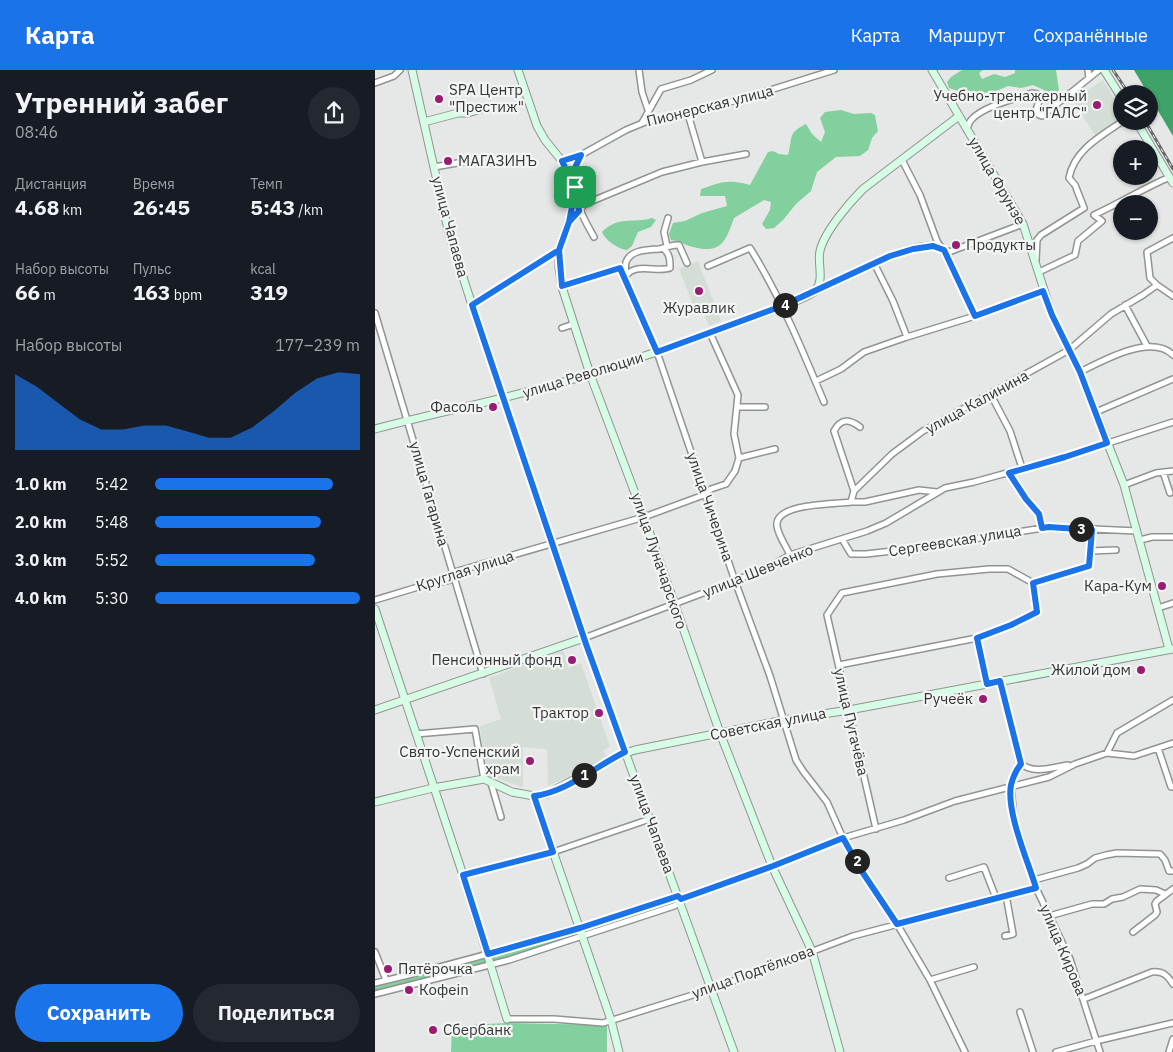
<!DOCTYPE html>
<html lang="ru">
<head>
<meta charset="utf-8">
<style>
  :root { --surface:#171b24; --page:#242831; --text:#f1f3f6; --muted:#9ea1a6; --accent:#1a73e8 }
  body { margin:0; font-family:"IBM Plex Sans",sans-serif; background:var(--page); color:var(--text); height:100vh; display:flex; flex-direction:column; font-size:19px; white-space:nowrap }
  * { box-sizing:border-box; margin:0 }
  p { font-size:16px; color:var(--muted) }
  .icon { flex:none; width:28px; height:28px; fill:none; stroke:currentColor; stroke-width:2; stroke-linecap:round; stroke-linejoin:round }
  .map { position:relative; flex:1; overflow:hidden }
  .side { display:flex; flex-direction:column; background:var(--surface); width:375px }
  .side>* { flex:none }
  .buttons { position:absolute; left:738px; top:15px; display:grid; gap:10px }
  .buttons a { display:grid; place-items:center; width:45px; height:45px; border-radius:50%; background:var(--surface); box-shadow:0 1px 4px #0004; font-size:25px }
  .pin { position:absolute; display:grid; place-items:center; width:42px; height:42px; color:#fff; margin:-21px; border-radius:10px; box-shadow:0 2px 8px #0006 }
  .km { position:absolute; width:25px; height:25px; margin:-12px; border-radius:50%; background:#222; color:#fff; font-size:14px; line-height:25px; text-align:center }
  .round { display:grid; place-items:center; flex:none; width:52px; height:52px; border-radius:26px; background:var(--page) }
  .headline { display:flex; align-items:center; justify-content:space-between; height:85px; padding:0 15px }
  h1 { font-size:28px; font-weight:800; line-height:38px }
  .figures { display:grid; grid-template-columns:repeat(3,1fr); gap:8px; height:85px; padding:5px 15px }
  .figures div { display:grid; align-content:center }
  .figures b { font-size:21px; font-weight:800 }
  .figures small { font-size:14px; font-weight:400 }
  .figures p { font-size:14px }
  .chart { height:140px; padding:10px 15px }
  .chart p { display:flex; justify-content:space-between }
  .chart svg { width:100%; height:90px; margin-top:5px; fill:var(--accent); opacity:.7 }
  .cta { display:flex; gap:10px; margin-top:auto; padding:10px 15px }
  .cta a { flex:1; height:58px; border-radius:30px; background:var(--accent); color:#fff; font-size:20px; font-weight:800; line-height:58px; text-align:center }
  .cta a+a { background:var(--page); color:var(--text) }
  ul { padding:0 15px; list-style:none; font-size:16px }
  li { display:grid; grid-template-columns:80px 60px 1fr; align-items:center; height:38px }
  li i { height:12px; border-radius:6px; background:var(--accent) }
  header { display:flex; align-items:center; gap:30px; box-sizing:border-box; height:70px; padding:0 25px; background:var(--accent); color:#fff }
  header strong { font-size:24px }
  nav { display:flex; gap:28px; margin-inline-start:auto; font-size:18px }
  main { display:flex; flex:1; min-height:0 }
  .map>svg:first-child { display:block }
</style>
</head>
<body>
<header>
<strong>Карта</strong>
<nav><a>Карта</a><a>Маршрут</a><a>Сохранённые</a></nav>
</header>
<main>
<section class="side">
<div class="headline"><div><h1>Утренний забег</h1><p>08:46</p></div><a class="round"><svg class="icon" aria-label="share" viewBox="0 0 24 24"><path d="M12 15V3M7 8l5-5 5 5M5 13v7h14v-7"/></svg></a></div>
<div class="figures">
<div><p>Дистанция</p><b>4.68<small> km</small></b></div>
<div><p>Время</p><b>26:45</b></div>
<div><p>Темп</p><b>5:43<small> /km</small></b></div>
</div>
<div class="figures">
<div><p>Набор высоты</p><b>66<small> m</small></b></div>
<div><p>Пульс</p><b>163<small> bpm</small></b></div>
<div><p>kcal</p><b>319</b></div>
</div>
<div class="chart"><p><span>Набор высоты</span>177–239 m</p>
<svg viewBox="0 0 160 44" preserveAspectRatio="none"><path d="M0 44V7L10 13L20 21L30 29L40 34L50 34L60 32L70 32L80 35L90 38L100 38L110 33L120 25L130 16L140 9L150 6L160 7V44z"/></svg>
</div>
<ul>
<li><b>1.0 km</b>5:42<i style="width:87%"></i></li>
<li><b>2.0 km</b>5:48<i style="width:81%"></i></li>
<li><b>3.0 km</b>5:52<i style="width:78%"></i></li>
<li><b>4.0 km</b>5:30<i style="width:100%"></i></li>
</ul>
<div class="cta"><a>Сохранить</a><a>Поделиться</a></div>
</section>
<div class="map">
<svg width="798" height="982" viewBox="0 0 798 982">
  <rect width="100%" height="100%" fill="#e5e8e6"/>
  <path fill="#d4ded7" d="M728,10l18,30v11l-25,16 -23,-37z
    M323,191l23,60 -12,5 -5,-12 -8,-1 -17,-44z
    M188,580l5,18 13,-5 29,84 -7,3 4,9 -59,27 -1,-37 -24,-2v40l-37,-12 -6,-49 21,-7 -12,-41z"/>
  <path fill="#82d09d" d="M587,0h21l-4,3 3,6 12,-5 11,3 10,-4v-3h41l3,20 -9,12 -6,-12 -11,-5 -12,3 -13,-2 -14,6 -27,2 -18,-6 -2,-6 4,-5z
    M466,40l13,4 17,-1 4,2 3,16 -6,7 -4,12 -8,6 -24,1 -19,15 -6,19 -15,13 -13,16 -9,8 -8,1 -4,-5 8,-14 1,-8 -7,-2 -30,18c-9,26 -14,37 -45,28 -6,-2 -11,-5 -18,-6l-2,-6 4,-11 12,-2 17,-8 25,-7 -2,-10h-25l1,-7c21,-7 27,-10 49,-4l18,-33 5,-1 6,3 9,1c5,-17 -1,-22 18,-31l6,10 9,8 4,-10 -5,-14 5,-6z
    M277,148l4,2 -5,7 -13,5 -6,14 -5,4c-9,-1 -22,-10 -25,-18 17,-17 30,-8 50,-14z
    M202,861l2,5c-67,21 -135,38 -204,55v-6c68,-16 136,-33 202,-54z
    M131,953l101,2v27h-156l1,-26z"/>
  <path fill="#3fa369" d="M759,0h39v66z"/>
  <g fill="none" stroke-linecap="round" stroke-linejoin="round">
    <defs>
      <path id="street" d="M264,0l3,22 6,18
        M713,0l1,8
        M0,13l19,-7 6,-6
        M313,44l14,48
        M267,53l19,-34 30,-9 21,-10
        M592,60c1,-5 2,-8 5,-11 12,-13 43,-20 60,-26l5,1 3,4 -4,12 3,5 3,1 57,-46
        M206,85c-18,26 -1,58 13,82
        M527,90l18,35 17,46 14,22 24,53
        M187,91l19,-6 45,-25 24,-10 24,-3 71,-19 89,-28
        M59,97l35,-6
        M709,138l-9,-23 -6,-7c5,-28 32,-42 54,-57
        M195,151l15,-17 77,-32 40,-10 44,-8
        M292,176l-3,-14 4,-14
        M661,190l1,-20 4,-5 43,-27
        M499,193l19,38 14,36
        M333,196l42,-18c30,48 52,101 74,154
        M664,202l36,-17 3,-14 24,-20 -8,-6c26,-12 50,-27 76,-38
        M250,208c1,-5 0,-12 1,-16 5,-13 23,-12 33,-13 8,-1 12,-5 20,-4l8,18
        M250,208c8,-17 32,-5 45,-10 0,-8 0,-14 -7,-20
        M782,215l16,11
        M187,217l58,-19 5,11 32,73 78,229 35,95 26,84 7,11 24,31 16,36 18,32 36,54 33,56 35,72
        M439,222c26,-12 95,-51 121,-46 5,1 10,4 14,6l74,-28
        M97,235l87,-55
        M750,235l22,41
        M0,243l108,361
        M187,258l12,-4
        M705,302c22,-11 71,-39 93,-17
        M441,311l25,-12 23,-17 43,-15 68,-21 68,-25
        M616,325l19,36 12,37
        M363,337h27
        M721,342l77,-33
        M364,388l36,-9
        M788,402l7,21
        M634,403l17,26 13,15 3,14
        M749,415l32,-12 17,-2
        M479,421l-20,-60c7,-13 15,-12 26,-4
        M476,432h14l54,-12 18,2
        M467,469l9,15h15l44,-5 139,-22 88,4
        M765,470l12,-3h21
        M715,481l26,-1
        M415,485c-4,-9 -12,-20 -13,-29 -3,-23 58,-22 74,-24l3,-11 38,-37 31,-23 146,-81 42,-36 32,-19 14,-10 -7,-7 -3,-26 26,-14
        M0,530l43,-13 32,-7 1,-7 193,-56 57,-21 10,-7 15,-5 9,-13 4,-13 -5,-24 4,-39 -28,-62
        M783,538l15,-5
        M209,568l151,-57 41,-18 14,-8 77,-24 19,-8 59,-35 29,-6 91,-25 108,-35
        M602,568l10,46
        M464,595l138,-27 34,-13 25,-13 -3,-29 56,-17 3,-36
        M625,611l21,82 -7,11 -3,13 3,32 22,69 34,71 30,93
        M41,664l59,-5 9,50
        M783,678l13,39h2
        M732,683l10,-20 56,-33
        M646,693c10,12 34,4 47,2
        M116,713l10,34
        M501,759l-49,-214 15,-22 95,-19 52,-5h19l25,14
        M88,805l90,-23 97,-33
        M574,808l35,-11 12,31
        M659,810l44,-12 9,-4 8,-6 11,-3 11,-2 43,1 5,6 4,11h4
        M306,829l91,-33 71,-28 61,-18 51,-19 94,-24 26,-13 32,-11 27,3 39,-13
        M674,846l43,-12h12l8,-5 11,-2 17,-8 16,1 9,4
        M758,862l22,-17 2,-3 -2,-8 2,-3 16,-12
        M630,866l8,-2 -7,-39
        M0,882l11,28
        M555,910l44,-13
        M0,913c102,-24 203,-54 303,-87l1,2
        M0,924l134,-34 165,-54 6,-3 1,-3
        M709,929l68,-27c11,-1 15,3 21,12
        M645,942l13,40
        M132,949h47l49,4 109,-34 141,-53 183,-48
        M681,982l40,-11 77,-18
        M794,982l4,-13"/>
      <path id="secondary" d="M37,0l37,164 23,71 114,339 148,408
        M143,0l19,56 8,14 17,21 8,20 3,21 -1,9 -13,39v18l3,19 28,87 54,143 76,216 52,133 40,85 28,101
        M557,0l91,154 29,91 28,57 44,113 45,164
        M729,0l17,27
        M761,51l37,62
        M49,52l34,-9h10l13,-4
        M0,359c72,-19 145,-33 216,-55 52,-17 103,-35 154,-54 13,-5 63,-21 70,-29 10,-11 2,-28 5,-40 4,-19 30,-49 43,-62l96,-73
        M0,539l88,266 44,144
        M0,640l209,-72
        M159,726l77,224 8,32
        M0,732l58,-14 51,-9 28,13 22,4 13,-2 73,-39 15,-5 149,-30 65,-10 324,-61"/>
    </defs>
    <use href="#street" stroke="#919492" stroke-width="8"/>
    <use href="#secondary" stroke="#919492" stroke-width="9"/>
    <use href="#street" stroke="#fff" stroke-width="5"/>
    <use href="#secondary" stroke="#d7fce6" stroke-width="7"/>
    <defs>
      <path id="rail" d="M738,0l16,24
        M770,51l28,48"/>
    </defs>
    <use href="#rail" stroke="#666766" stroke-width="3"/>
    <use href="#rail" stroke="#f2f5f3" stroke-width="1" stroke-dasharray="4" stroke-linecap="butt"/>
  </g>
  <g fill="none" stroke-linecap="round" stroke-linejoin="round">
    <defs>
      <path id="route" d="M200,117l4,24 -10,11 -10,28 -87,55 114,339 39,108c-29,14 -58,40 -91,44l19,56 -90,23 25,79 92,-26 98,-32 3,3 92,-33 70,-28 18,32 36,54 139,-36c-8,-27 -30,-76 -25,-103 2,-8 5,-15 10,-21l-21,-83 -13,3 -10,-46 34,-13 26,-13 -4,-29 56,-17 3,-36 -43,-3 -7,1 -3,-14 -13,-15 -17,-26 56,-16 42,-14 -27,-71 -28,-57 -9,-24 -68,25 -31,-66 -11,-4 -20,3 -23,7 -108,50 -125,46 -37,-84 -58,18 -3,-36 10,-28 4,-20 -4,-26 -7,-15 19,-6 -8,17 2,15"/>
    </defs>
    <use href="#route" stroke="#fff" stroke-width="10"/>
    <use href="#route" stroke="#1a73e8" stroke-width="6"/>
  </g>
  <g fill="#991b72" stroke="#f2f5f3" stroke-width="2">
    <circle cx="64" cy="29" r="5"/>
    <circle cx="722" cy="35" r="5"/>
    <circle cx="73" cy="91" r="5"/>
    <circle cx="581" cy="175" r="5"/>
    <circle cx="324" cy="221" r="5"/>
    <circle cx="118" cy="337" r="5"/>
    <circle cx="787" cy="516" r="5"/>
    <circle cx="197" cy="590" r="5"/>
    <circle cx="766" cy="600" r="5"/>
    <circle cx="608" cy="629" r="5"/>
    <circle cx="224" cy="643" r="5"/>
    <circle cx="155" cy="691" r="5"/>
    <circle cx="13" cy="899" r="5"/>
    <circle cx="34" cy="920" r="5"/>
    <circle cx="58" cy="960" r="5"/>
  </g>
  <g text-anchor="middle" stroke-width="4.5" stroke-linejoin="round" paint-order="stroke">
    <g font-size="15" fill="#343534" stroke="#f2f5f3" text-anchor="end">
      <text x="74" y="25" text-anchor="start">SPA Центр<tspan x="74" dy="17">"Престиж"</tspan></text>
      <text x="712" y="31">Учебно-тренажерный<tspan x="712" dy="17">центр "ГАЛС"</tspan></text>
      <text x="83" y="96" text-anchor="start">МАГАЗИНЪ</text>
      <text x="591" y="180" text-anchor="start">Продукты</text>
      <text x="324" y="243" text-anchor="middle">Журавлик</text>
      <text x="108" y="342">Фасоль</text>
      <text x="777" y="521">Кара-Кум</text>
      <text x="187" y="595">Пенсионный фонд</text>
      <text x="756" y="605">Жилой дом</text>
      <text x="598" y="634">Ручеёк</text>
      <text x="214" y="648">Трактор</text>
      <text x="145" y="687">Свято-Успенский<tspan x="145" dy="17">храм</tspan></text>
      <text x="23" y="904" text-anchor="start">Пятёрочка</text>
      <text x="44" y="925" text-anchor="start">Кофеin</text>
      <text x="68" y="965" text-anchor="start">Сбербанк</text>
    </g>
    <g font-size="15" fill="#343534" stroke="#f2f5f3">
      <text transform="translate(335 36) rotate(-14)" y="5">Пионерская улица</text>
      <text transform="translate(622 111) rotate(60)" y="5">улица Фрунзе</text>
      <text transform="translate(75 157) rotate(75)" y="5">улица Чапаева</text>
      <text transform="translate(208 305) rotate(-17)" y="5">улица Революции</text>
      <text transform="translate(602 332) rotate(-29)" y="5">улица Калинина</text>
      <text transform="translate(54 424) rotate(74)" y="5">улица Гагарина</text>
      <text transform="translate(335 437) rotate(71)" y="5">улица Чичерина</text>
      <text transform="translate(580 471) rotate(-9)" y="5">Сергеевская улица</text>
      <text transform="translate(284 491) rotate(71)" y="5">улица Луначарского</text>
      <text transform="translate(90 501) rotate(-18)" y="5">Круглая улица</text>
      <text transform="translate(383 501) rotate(-22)" y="5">улица Шевченко</text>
      <text transform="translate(476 652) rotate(77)" y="5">улица Пугачёва</text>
      <text transform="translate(393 654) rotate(-11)" y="5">Советская улица</text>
      <text transform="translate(277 754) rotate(70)" y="5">улица Чапаева</text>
      <text transform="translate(688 880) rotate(67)" y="5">улица Кирова</text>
      <text transform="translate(378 902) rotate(-20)" y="5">улица Подтёлкова</text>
    </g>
  </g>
</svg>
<div class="buttons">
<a><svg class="icon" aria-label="layers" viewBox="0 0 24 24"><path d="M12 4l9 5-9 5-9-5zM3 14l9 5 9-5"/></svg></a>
<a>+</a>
<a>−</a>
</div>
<div class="pin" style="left:200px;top:117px;background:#1e9e55"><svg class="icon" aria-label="arrive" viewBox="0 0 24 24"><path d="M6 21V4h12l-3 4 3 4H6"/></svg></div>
<b class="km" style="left:209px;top:705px">1</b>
<b class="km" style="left:482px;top:791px">2</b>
<b class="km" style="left:706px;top:459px">3</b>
<b class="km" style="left:410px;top:235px">4</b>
</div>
</main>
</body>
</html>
